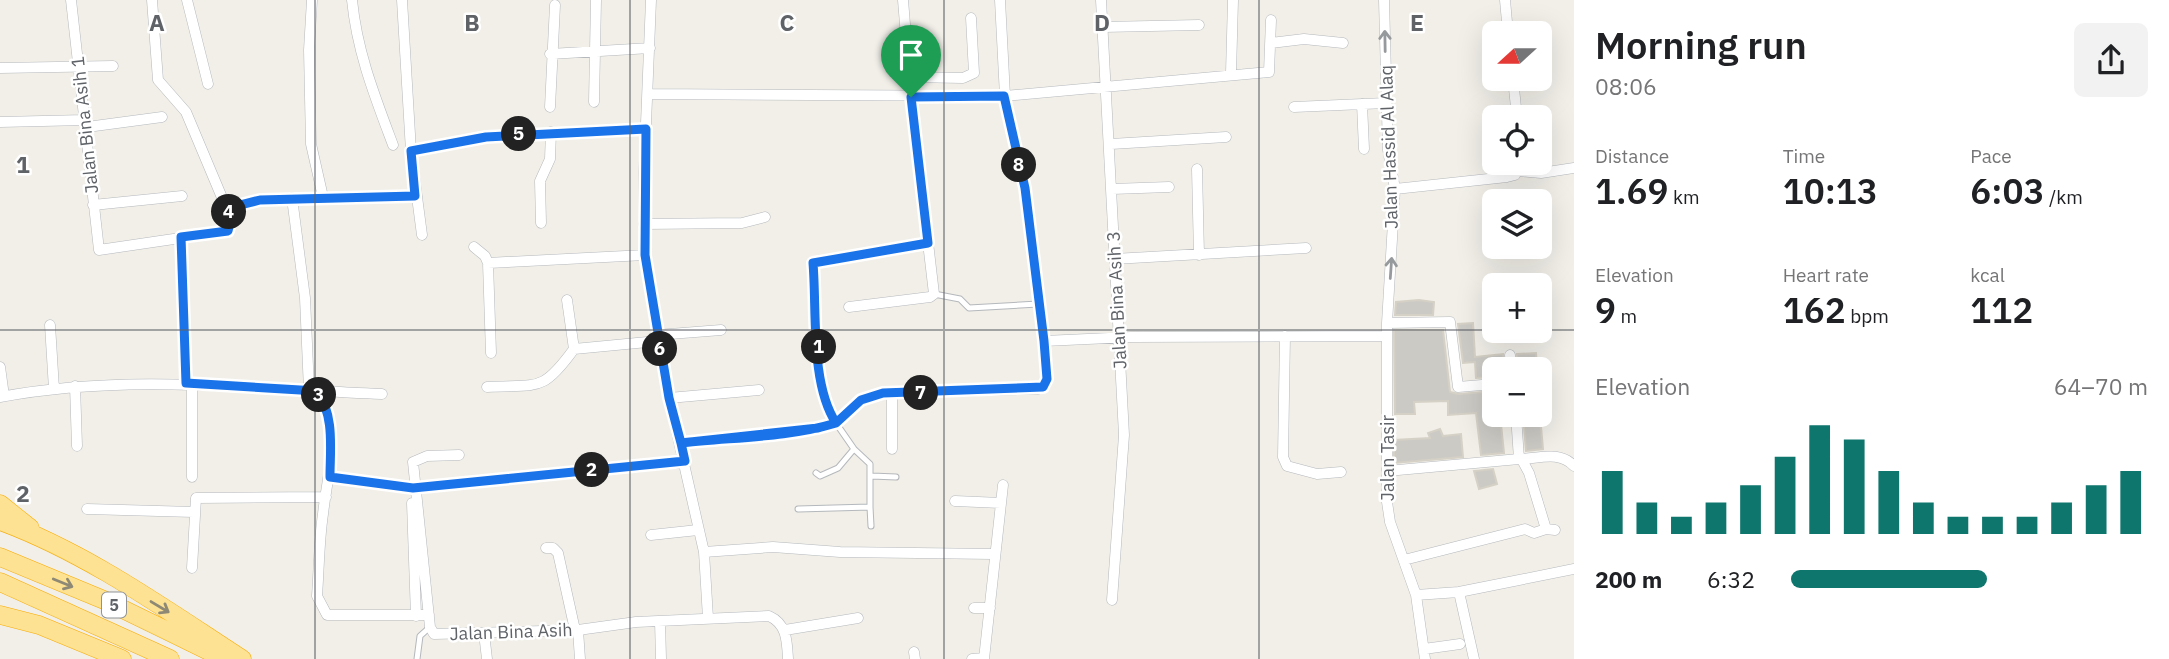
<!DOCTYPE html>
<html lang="en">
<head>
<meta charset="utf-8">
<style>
  :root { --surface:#fff; --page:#f2f2f2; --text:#202124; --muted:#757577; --accent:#0f766e }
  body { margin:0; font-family:"IBM Plex Sans",sans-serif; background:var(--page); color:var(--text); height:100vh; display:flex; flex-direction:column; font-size:26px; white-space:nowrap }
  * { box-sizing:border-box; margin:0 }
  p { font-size:23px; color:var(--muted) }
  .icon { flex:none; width:38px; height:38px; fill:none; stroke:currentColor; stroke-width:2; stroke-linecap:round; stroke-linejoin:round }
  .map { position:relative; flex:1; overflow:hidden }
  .details { display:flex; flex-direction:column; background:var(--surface); width:595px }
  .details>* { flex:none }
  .needle { width:46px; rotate:249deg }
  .fabs { position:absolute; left:1482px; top:21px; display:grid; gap:14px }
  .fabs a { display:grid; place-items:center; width:70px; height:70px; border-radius:10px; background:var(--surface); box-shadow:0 7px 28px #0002; font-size:35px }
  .pin { position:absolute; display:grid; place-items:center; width:60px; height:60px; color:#fff; margin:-72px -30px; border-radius:50% 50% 50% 0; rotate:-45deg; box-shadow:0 0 7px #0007 }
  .pin .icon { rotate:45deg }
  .km { position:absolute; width:35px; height:35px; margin:-18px; border-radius:50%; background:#222; color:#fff; font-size:19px; line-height:35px; text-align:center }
  .round { display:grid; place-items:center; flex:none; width:74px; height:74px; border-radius:10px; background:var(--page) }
  .summary { display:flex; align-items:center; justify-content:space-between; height:119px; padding:0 21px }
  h1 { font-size:38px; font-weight:600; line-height:52px }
  .metrics { display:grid; grid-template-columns:repeat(3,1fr); gap:10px; height:119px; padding:7px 21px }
  .metrics div { display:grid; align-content:center }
  .metrics b { font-size:35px; font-weight:600 }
  .metrics small { font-size:19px; font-weight:400 }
  .metrics p { font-size:19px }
  .chart { height:196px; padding:14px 21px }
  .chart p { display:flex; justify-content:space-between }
  .chart svg { width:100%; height:126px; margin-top:7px; stroke:var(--accent); stroke-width:6 }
  ul { padding:0 21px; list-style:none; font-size:23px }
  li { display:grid; grid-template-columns:112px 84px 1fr; align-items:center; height:52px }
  li i { height:18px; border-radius:9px; background:var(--accent) }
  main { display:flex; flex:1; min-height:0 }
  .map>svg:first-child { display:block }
</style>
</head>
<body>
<main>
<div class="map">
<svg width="1574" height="659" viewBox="0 0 1574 659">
  <rect width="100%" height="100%" fill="#f1efe8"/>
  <path fill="#cccac5" stroke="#d6d1c6" stroke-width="2" d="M1419,300l15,2 -1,13h-38l1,-13z
    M1473,323l2,34 28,-3 1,15h-10v8l-18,1 -1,-16 -12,1 -5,-39z
    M1394,330h49l7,62 9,2 35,-3v34l7,-1 3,29 -23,2 -5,-42 -28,2v-14l-34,1 1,12h-20z
    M1536,353l1,16h-19l-1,-15z
    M1523,415h17l3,34 -17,2z
    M1440,429l3,7 18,-2 2,23 -69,6v-23l36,-2 -2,-5z
    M1493,469l4,15 -18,5 -5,-18z"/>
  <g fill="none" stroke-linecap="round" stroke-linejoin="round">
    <defs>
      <path id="lane" d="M934,294l26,5 9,9 69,-4
        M816,473l4,3 18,-8 16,-19
        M872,476l24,1
        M416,487l94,-9
        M870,507l1,19
        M798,509l72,-2v-43l-16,-15 -18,-26
        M417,659l3,-23 10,-9"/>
      <path id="street" d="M71,0l28,250 129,-19 3,-12 -45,-107 -28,-32 -6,-80
        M187,0l21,84
        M312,0l-3,50 2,94 12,53
        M352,0c5,52 23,97 41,145
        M402,0l9,151 11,84
        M651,0l-7,173 1,82 24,143 35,154 4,66
        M1101,0l23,435 -12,165
        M1384,0l4,150 7,39 -8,134v179l3,20 26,73 9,64
        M1505,0l3,33
        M1103,27l96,-2
        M1271,43l33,-4 39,4
        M550,54l100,-6
        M0,68l113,-2
        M1231,73l2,-73
        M910,77l53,1 11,-5 -3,-55
        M1513,79l4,38
        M648,94l357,2 264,-24 2,-52
        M594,102l2,-102
        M1362,104l2,45
        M550,107l5,-102
        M1294,107l92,-4
        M0,122l85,-2
        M87,127l75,-10
        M1111,144l115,-7
        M411,151l75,-14 160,-8
        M1197,169l2,86
        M1518,171l23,2 33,-5
        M1112,189l57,-2
        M1395,189l112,-12 8,-2 5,-12
        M292,198l13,100 4,92
        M93,205l89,-9
        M228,208l32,-8 155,-4
        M541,223l-1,-42 10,-22 1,-27
        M644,224l98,-1 23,-6
        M181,237l5,146
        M474,247l11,9 3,7 3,90
        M1114,259l192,-11
        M488,263l157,-8
        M567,300l7,49
        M849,307l81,-10 4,-3 -23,-197 -8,-97
        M1387,323l63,-1 8,65 36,-3
        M50,325l4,64
        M657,335l64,-5
        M1285,336l-2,121 4,9 30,8 24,-2
        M1044,341l87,-4 256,-1
        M1510,355l1,14
        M0,367l4,29
        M192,384v93
        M75,386l2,60
        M487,387c52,-3 55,6 87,-38l84,-8
        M317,391c26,34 10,85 6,123 -4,27 -4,55 -6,82l10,19h102
        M0,397c127,-24 254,-8 382,-3
        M669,398l90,-8
        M836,423c-26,-40 -19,-112 -23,-160l115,-20
        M681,443l137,-15 18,-5 25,-23 22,-7 155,-4 8,-5 -2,-43 -19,-153 -20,-92 -5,-96
        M892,449v-55
        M459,455l-32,1 -14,6 17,165 4,7 144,-4 58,-8 133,-6c18,8 18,25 19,43
        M1519,459c19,0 40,-9 55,7
        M1522,460l7,13 17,56 9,1
        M1387,471l132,-12 -3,-44
        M330,477l83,11
        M510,478l175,-16
        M955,501l46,2
        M412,503l4,113
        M87,509l107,3
        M651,535l47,-5
        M546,548h7l5,5 17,77
        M704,552l69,-5 67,5 153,2
        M1404,560l121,-31 9,4 12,-4
        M192,568l4,-70 130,-1
        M1459,592l15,67
        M1416,595l43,-3 115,-23
        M974,608h16
        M660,621l1,38
        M578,630l2,29
        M785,630l73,-12
        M484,633l3,26
        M1424,649l36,-5
        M914,652l1,7
        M972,659l12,-1
        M984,659l19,-174"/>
      <path id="highway" d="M0,504l30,24
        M0,521c87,32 165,88 242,138
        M0,557l104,43 119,58
        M0,582l170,77
        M0,615l39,10 83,34"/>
    </defs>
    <use href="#lane" stroke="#b5b8bc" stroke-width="7"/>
    <use href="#street" stroke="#b5b8bc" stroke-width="11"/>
    <use href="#highway" stroke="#f9ab00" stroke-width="19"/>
    <use href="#lane" stroke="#fff" stroke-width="5"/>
    <use href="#street" stroke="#fff" stroke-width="10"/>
    <use href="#highway" stroke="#fde293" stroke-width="18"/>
  </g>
  <defs><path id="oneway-shaft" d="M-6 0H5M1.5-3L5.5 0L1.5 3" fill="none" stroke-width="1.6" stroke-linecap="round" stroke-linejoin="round" transform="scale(1.75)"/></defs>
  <g stroke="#979a9d">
    <use href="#oneway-shaft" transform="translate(1385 41) rotate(-91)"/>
    <use href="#oneway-shaft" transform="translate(1391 268) rotate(-86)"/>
  </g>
  <g stroke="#8e8975">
    <use href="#oneway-shaft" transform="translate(63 583) rotate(22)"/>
    <use href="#oneway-shaft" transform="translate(160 607) rotate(31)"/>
  </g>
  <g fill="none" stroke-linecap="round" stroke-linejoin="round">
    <defs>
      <path id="route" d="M911,97l17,146 -115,20c4,48 -3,120 23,160 -49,15 -104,14 -155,20l4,18 -272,27 -83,-11c0,-28 5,-61 -13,-86l-131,-8 -5,-146 47,-6 3,-12 -3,-11 32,-8 155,-4 -4,-45 75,-14 160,-8 -1,126 24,143 12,45 137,-15 18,-5 25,-23 22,-7 160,-6 4,-8 -3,-38 -19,-153 -21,-92 -93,1"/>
    </defs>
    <use href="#route" stroke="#fff" stroke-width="14"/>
    <use href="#route" stroke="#1a73e8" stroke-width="9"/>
  </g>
  <path fill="none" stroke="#5f6368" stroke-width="2" stroke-opacity="0.55" d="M315,0v659M630,0v659M944,0v659M1259,0v659M0,330h1494M1540,330h34"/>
  <g text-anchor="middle" stroke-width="5" stroke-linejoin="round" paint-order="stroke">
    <rect fill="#fff" stroke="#8f9295" stroke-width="2" x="102" y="592.5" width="24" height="25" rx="5"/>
    <g font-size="16" font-weight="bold" fill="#5f6368">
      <text x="114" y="611">5</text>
    </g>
    <g font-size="18" fill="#5f6368" stroke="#fff">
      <text transform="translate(85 125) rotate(-96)" y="6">Jalan Bina Asih 1</text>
      <text transform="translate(1389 147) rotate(-92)" y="6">Jalan Hassid Al Alaq</text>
      <text transform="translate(1117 300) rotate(-93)" y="6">Jalan Bina Asih 3</text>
      <text transform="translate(1388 458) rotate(-90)" y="6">Jalan Tasir</text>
      <text transform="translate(511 632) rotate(-2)" y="6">Jalan Bina Asih</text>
    </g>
  </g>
  <g font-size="23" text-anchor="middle" font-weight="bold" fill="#5f6368" stroke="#fff" stroke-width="5" stroke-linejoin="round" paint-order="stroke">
    <text x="157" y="31">A</text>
    <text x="472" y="31">B</text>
    <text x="787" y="31">C</text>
    <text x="1102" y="31">D</text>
    <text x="1417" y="31">E</text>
    <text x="23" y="173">1</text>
    <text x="23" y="502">2</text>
  </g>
</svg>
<div class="fabs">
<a><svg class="needle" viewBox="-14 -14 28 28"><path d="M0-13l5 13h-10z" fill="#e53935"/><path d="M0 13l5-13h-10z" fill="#757577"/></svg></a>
<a><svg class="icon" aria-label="locate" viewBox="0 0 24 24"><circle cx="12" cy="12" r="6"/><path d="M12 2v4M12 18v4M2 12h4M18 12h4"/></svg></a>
<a><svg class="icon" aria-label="layers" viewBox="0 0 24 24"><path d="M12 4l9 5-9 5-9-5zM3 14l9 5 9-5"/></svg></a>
<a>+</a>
<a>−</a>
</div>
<div class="pin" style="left:911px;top:97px;background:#1e9e55"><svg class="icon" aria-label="arrive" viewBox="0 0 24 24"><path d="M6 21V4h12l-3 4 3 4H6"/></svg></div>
<b class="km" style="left:819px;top:347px">1</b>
<b class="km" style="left:592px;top:470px">2</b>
<b class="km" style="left:319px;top:395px">3</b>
<b class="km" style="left:229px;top:212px">4</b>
<b class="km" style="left:519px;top:134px">5</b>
<b class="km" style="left:660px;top:349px">6</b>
<b class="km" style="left:921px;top:393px">7</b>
<b class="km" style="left:1019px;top:165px">8</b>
</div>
<section class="details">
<div class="summary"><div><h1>Morning run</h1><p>08:06</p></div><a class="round"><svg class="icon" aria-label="share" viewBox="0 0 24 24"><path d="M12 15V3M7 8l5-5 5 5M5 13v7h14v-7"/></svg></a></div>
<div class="metrics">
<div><p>Distance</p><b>1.69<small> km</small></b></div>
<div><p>Time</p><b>10:13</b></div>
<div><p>Pace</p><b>6:03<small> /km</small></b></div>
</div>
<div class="metrics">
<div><p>Elevation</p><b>9<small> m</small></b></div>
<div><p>Heart rate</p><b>162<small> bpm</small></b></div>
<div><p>kcal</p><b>112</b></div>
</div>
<div class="chart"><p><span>Elevation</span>64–70 m</p>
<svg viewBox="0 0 160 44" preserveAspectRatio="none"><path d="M5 44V22M15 44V33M25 44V38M35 44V33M45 44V27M55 44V17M65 44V6M75 44V11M85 44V22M95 44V33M105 44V38M115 44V38M125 44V38M135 44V33M145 44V27M155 44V22"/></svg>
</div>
<ul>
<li><b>200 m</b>6:32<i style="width:55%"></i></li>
</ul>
</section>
</main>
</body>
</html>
